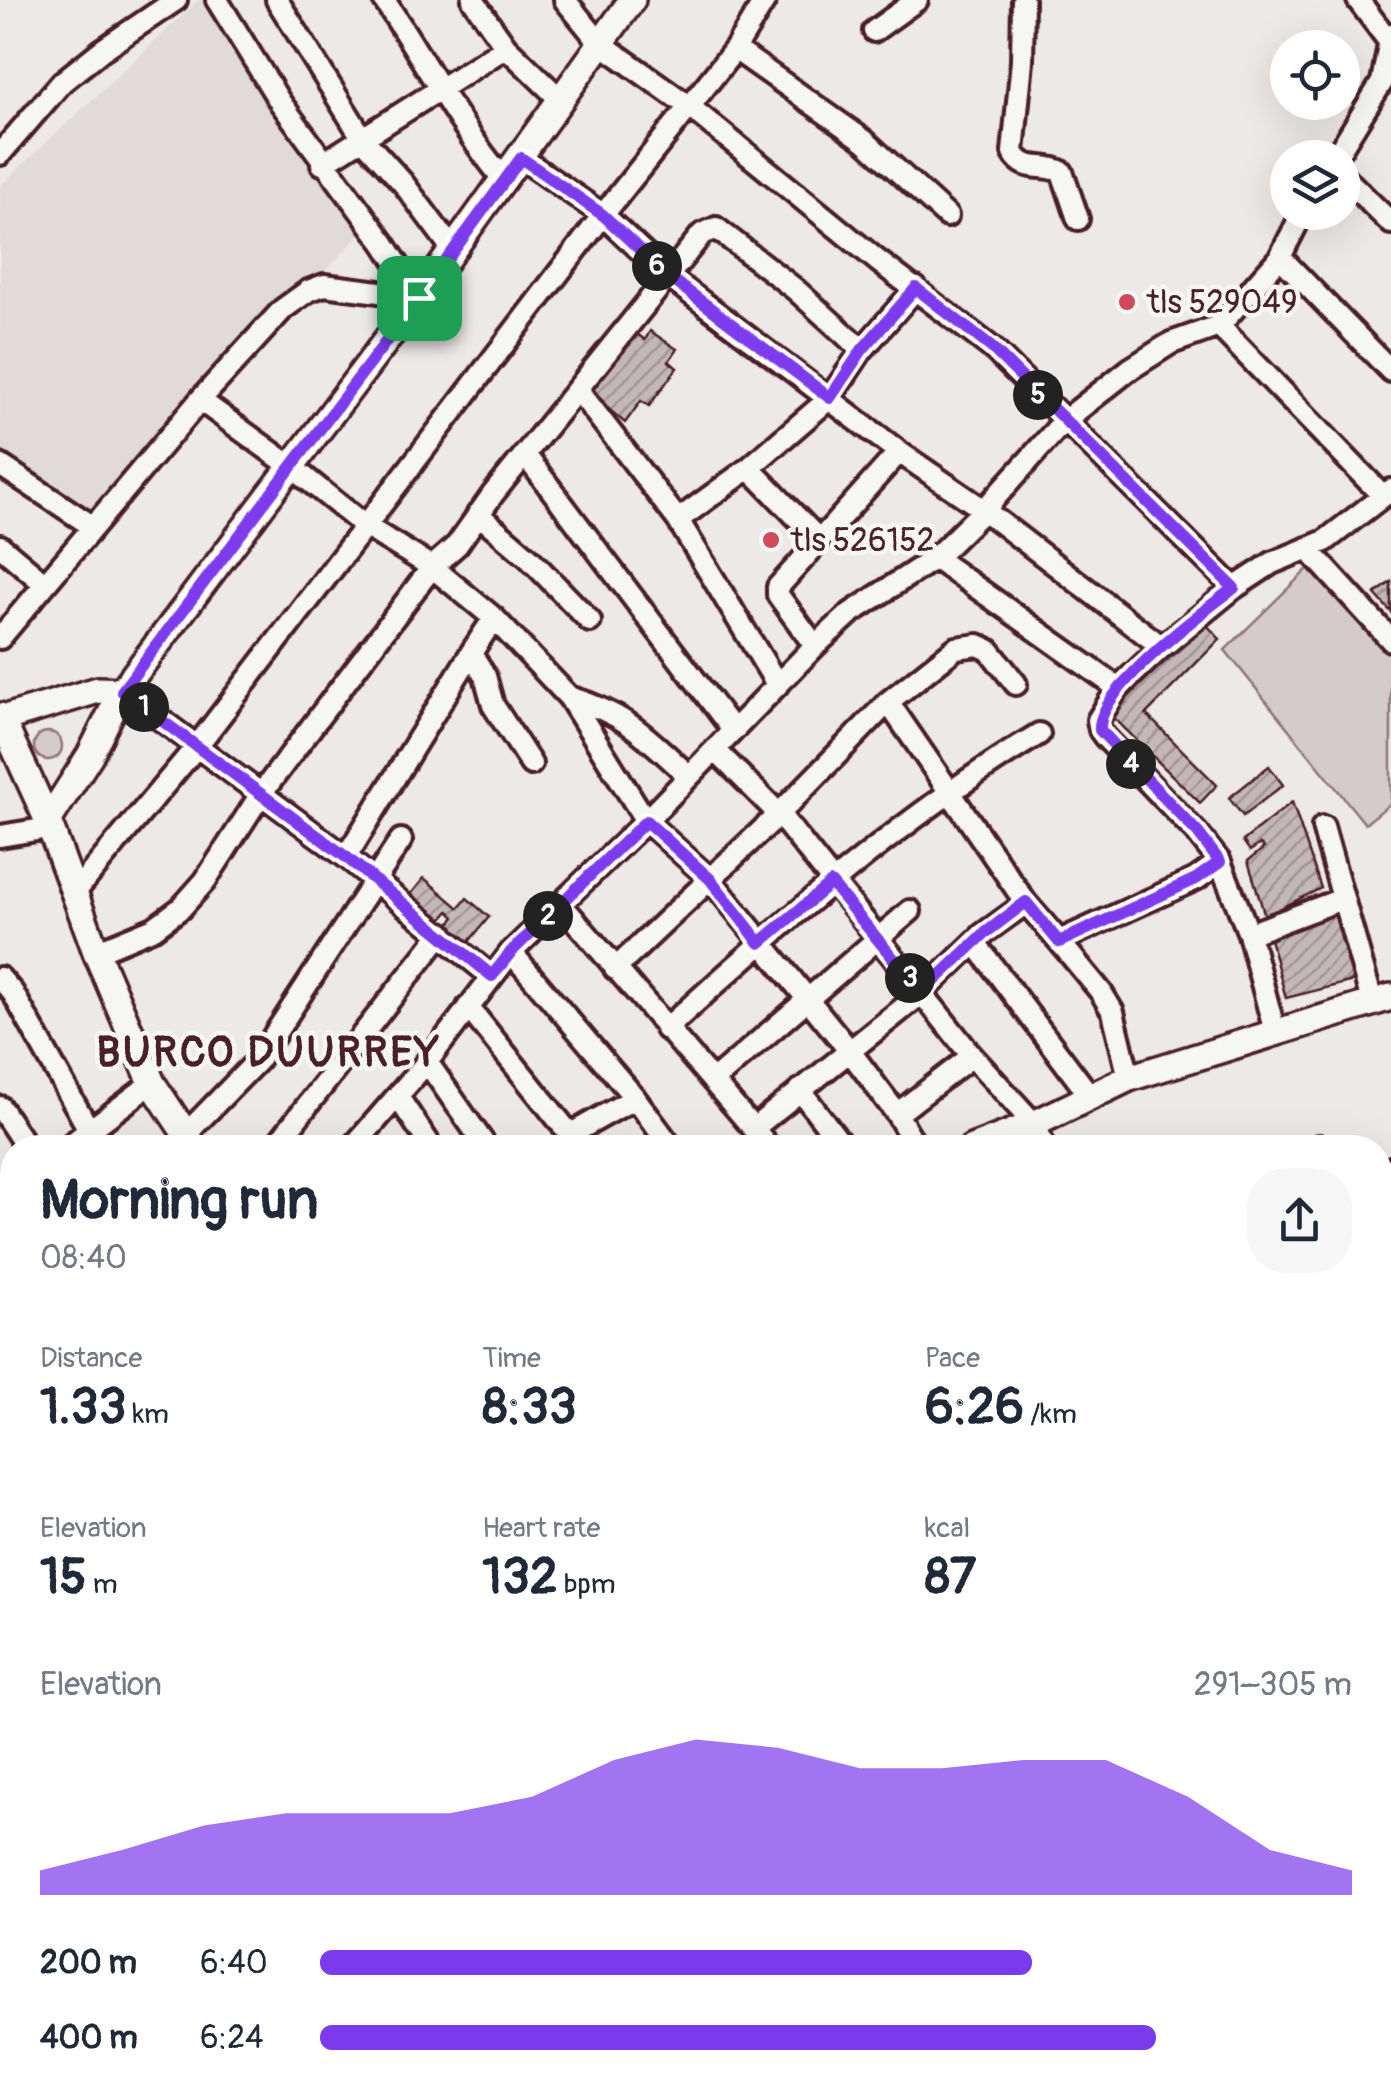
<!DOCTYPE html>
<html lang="en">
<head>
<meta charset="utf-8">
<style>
  :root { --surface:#fff; --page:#f6f6f7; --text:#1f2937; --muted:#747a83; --accent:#7c3aed }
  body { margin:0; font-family:Pangolin,sans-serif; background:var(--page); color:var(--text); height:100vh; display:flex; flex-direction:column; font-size:38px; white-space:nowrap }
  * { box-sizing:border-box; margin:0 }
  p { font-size:32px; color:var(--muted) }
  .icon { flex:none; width:55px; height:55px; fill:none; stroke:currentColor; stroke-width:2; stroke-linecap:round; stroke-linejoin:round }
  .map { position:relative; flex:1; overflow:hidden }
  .panel { position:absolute; left:0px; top:1135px; width:1392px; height:962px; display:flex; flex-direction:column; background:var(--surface); border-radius:40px 40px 0 0; box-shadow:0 10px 40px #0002 }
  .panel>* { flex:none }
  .fabs { position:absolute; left:1270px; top:30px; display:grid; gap:20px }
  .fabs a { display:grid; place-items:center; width:90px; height:90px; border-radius:50%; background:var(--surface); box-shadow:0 10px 40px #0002; font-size:50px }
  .pin { position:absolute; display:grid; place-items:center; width:85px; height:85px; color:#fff; margin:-42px; border-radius:20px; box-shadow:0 5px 15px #0006 }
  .km { position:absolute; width:50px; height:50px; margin:-25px; border-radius:50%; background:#222; color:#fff; font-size:28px; line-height:50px; text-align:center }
  .round { display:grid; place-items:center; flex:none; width:105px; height:105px; border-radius:40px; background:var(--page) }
  .summary { display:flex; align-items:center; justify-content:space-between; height:170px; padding:0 40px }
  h1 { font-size:55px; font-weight:700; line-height:75px }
  .stats { display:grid; grid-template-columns:repeat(3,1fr); gap:15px; height:170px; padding:10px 40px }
  .stats div { display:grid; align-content:center }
  .stats b { font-size:50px; font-weight:700 }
  .stats small { font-size:28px; font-weight:400 }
  .stats p { font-size:28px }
  .chart { height:280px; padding:20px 40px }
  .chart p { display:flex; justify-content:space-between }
  .chart svg { width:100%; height:180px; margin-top:10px; fill:var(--accent); opacity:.7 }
  ul { padding:0 40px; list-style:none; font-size:32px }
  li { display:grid; grid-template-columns:160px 120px 1fr; align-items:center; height:75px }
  li i { height:25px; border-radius:12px; background:var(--accent) }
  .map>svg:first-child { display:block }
</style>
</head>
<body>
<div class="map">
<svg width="1391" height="2096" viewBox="0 0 1391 2096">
  <defs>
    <pattern id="industrial-furrows" width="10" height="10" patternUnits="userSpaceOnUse" patternTransform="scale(2.5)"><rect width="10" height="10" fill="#e0dad8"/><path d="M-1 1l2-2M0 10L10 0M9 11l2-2" fill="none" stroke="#c2bbba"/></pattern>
    <pattern id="cemetery-stones" width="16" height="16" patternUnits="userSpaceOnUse" patternTransform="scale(2.5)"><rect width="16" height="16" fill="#d4cbca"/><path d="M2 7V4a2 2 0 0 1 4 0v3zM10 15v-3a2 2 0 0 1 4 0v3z" fill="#b8aeae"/></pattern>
    <pattern id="building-hatch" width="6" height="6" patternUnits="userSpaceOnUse" patternTransform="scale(2.5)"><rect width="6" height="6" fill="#c4b7b7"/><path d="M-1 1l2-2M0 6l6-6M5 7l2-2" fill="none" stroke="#a19495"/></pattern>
  </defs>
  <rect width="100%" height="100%" fill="#ece9e6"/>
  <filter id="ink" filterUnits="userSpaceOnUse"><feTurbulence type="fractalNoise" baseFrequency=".01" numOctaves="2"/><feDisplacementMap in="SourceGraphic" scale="20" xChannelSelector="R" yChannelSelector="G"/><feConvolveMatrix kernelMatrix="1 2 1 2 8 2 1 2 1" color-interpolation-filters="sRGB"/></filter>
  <g filter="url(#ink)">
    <path fill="#e0dad8" d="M199,0h5l161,228 -273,298 -92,-76v-264z"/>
    <path fill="url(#industrial-furrows)" d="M12,1800v123l-12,12v-123z"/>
    <path fill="url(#cemetery-stones)" stroke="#8f757a" stroke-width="2.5" d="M242,2085h251l-1,11h-242z"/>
    <path fill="#d4cbca" stroke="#8f757a" stroke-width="2.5" d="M1322,555l69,85v163l-26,21 -140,-174z
      M34 746a14 14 0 1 1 28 0a14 14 0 1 1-28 0Z"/>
    <path fill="url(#building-hatch)" stroke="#4a1f2b" stroke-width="2.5" d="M632,330l13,10 5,-9 27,18 -8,12 8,7 -28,38 -8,-5 -16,22 -40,-34z
      M1391,582v30l-16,-18z
      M1203,621l17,18 -74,75 71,71 -17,18 -89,-88z
      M1269,766l14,19 -40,31 -14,-18z
      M1292,802l29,86 -56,28 -17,-55 16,-13 -4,-4 -10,7 -7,-10z
      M424,878l35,30 8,-10 22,19 -22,27 -20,-17 8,-10 -6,-6 -7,8 -31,-25z
      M1336,906l21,74 -71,18 -18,-67z
      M12,1923v81l-12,12v-81z
      M56,2085h44l-15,11h-44z
      M203,2085h35l8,11h-36z
      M505,2085h20l-5,11h-19z"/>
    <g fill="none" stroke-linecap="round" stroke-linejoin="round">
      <defs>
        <path id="minor" d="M217,0l63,102 104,141 35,54
          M277,0l86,139 40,44 50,67
          M384,0c40,60 74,125 120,180
          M473,0l33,47 56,54
          M565,0l35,43 90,64 188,154 114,87 242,240
          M1023,0l-1,61 -9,91c12,22 30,10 49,20l16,47
          M1358,0l30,40
          M874,31l43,-31
          M735,49l130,92 82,75
          M0,154l62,-72 40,-32 74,-50
          M521,158l82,57 66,62 230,175 85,58 178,137
          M1335,158l47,-76 9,-48
          M322,164l184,-117
          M1342,175l49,48
          M1280,257l111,114
          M1219,326l164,170
          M578,390l100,130 71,-52 81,-70 32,-48 54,-62
          M200,400l92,67 73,59 67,41 62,51 75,79 77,124 64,58 139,171 48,64 20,34
          M526,456l206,273
          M0,465l92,61
          M749,468l69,71
          M478,514l51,44 61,63
          M678,520l99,164
          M0,546l45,38
          M1307,548l84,92
          M935,558l183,130
          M494,618l-23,35 14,23 8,29 38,59
          M0,638l200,-238 83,-91 25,-18 16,-6 95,12
          M815,646l-37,-51v-8l121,-135
          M122,691l224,166 145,119
          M569,697c59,18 76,39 120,79
          M888,702l138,201 33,38
          M715,750l64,64 193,242 62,68 11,24
          M1323,827l49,174
          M0,836l49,-8
          M346,857l125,-204
          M1220,862l29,72 26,98
          M75,892l122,-146 406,-531 132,-166 30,-49
          M561,904l209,244
          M1249,934l93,-35
          M975,943l115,153
          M96,952l58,-24 27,-20 24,-27 56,-87 171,-227 25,-22 36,-51 209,-260 14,-6 80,62 66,60
          M511,952l124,146 37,50
          M615,969l164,-155 109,-112 68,-54 22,-3 11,5 27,34
          M0,978l13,15 76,137
          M468,1007l113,141
          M666,1029c117,-107 237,-213 373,-295
          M427,1062l60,86
          M1129,1078l-16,-66 -12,-20 -42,-51 137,-62 24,-17 -23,-29 -92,-96 -5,-7 -2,-10 20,-32 44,-41 72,-59 38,-25 53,-22 66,-51
          M713,1081l197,-170
          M800,1090l44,58
          M398,1097l34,51
          M0,1107l27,41
          M897,1114l75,-58
          M754,1128l168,-135 61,-59 43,-31
          M187,1133l71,-73 143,-220
          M571,1134l64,-36
          M66,1148l86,-65
          M274,1148l168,-215
          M352,1148l75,-86 84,-110 135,-131 169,-175 36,-33 84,-55 49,-48 80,-89 66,-52 41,-26 48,-17 61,-69 23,-45
          M1316,1148l3,-2
          M1380,1175l11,-7
          M0,1201l12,-11
          M0,1327l12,-9
          M0,1387l12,17
          M1380,1425l11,-111
          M0,1432l12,-14
          M1380,1441l4,28 7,18
          M0,1512l12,11
          M1380,1597l11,-5
          M0,1631l12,10
          M1380,1647l11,19
          M0,1688l12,-12
          M1380,1736l11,-11
          M1380,1752l11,19
          M1380,1891l11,9
          M1380,1992l11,9
          M1380,2056l11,-25
          M1380,2069l6,27
          M599,2085l6,11
          M704,2085l4,11
          M893,2085l4,11
          M723,2096l15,-11
          M840,2096l12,-11
          M960,2096l11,-11
          M1078,2096l10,-11
          M1183,2096l4,-11
          M1274,2096l6,-11
          M1362,2096l5,-11"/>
        <path id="major" d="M0,716l48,105 48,131 56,131 43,65
          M2,719l96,-29 24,1
          M48,821l42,-66 32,-64 297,-394 213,-297
          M972,1148l62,-24 95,-46 262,-81
          M0,2051l12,-11
          M572,2096l9,-11"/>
      </defs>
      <use href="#minor" stroke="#4a1f2b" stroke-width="28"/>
      <use href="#major" stroke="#4a1f2b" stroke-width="32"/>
      <use href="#minor" stroke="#f6f6f2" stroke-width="20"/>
      <use href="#major" stroke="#f6f6f2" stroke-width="25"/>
    </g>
  </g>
  <g fill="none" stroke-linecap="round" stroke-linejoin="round" filter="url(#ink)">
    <defs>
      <path id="route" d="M521,158l82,57 66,62 161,121 32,-48 54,-62 76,60 242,240c-32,24 -138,103 -134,142l98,103 22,29 -24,17 -137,63 -33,-40 -42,32 -62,59 -91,-110 -71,60 -50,-64 -64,-58 -135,131 -19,24 -146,-119 -224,-166 297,-393z"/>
    </defs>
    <use href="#route" stroke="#fff" stroke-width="20"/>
    <use href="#route" stroke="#7c3aed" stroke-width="12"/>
  </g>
  <g fill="#d1495b" stroke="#f6f6f2" stroke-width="4">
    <circle cx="1127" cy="302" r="10"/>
    <circle cx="771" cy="540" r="10"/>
  </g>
  <g text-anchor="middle" stroke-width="9" stroke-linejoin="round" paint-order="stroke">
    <g font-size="32" fill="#4a1f2b" stroke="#f6f6f2" text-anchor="start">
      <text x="1147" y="313">tls 529049</text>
      <text x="791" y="551">tls 526152</text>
    </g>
    <g font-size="42" font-weight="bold" letter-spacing="2.5" fill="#4a1f2b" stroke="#f6f6f2">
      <text x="269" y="1066">BURCO DUURREY</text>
    </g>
  </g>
</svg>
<div class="fabs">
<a><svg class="icon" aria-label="locate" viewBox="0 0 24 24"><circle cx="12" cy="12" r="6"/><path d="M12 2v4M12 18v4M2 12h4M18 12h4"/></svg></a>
<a><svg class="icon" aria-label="layers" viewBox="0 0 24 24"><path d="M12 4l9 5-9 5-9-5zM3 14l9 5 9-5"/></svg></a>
</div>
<div class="pin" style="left:419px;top:298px;background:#1e9e55"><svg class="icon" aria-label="arrive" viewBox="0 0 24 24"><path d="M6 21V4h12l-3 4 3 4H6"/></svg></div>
<b class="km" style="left:144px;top:707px">1</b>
<b class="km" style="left:548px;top:916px">2</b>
<b class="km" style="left:910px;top:978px">3</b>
<b class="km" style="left:1131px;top:764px">4</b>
<b class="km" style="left:1038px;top:395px">5</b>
<b class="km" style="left:657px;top:266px">6</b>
<section class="panel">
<div class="summary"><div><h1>Morning run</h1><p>08:40</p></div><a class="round"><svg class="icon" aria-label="share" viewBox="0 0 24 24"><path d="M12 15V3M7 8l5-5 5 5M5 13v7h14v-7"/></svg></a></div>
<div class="stats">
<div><p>Distance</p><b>1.33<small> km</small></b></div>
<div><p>Time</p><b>8:33</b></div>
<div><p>Pace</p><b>6:26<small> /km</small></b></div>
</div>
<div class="stats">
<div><p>Elevation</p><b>15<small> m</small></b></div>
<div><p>Heart rate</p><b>132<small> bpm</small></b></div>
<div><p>kcal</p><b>87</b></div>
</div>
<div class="chart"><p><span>Elevation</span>291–305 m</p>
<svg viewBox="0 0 160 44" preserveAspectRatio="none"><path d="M0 44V38L10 33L20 27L30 24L40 24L50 24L60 20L70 11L80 6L90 8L100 13L110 13L120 11L130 11L140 20L150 33L160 38V44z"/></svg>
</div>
<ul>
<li><b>200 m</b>6:40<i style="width:69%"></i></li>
<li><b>400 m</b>6:24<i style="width:81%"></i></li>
</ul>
</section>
</div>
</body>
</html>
